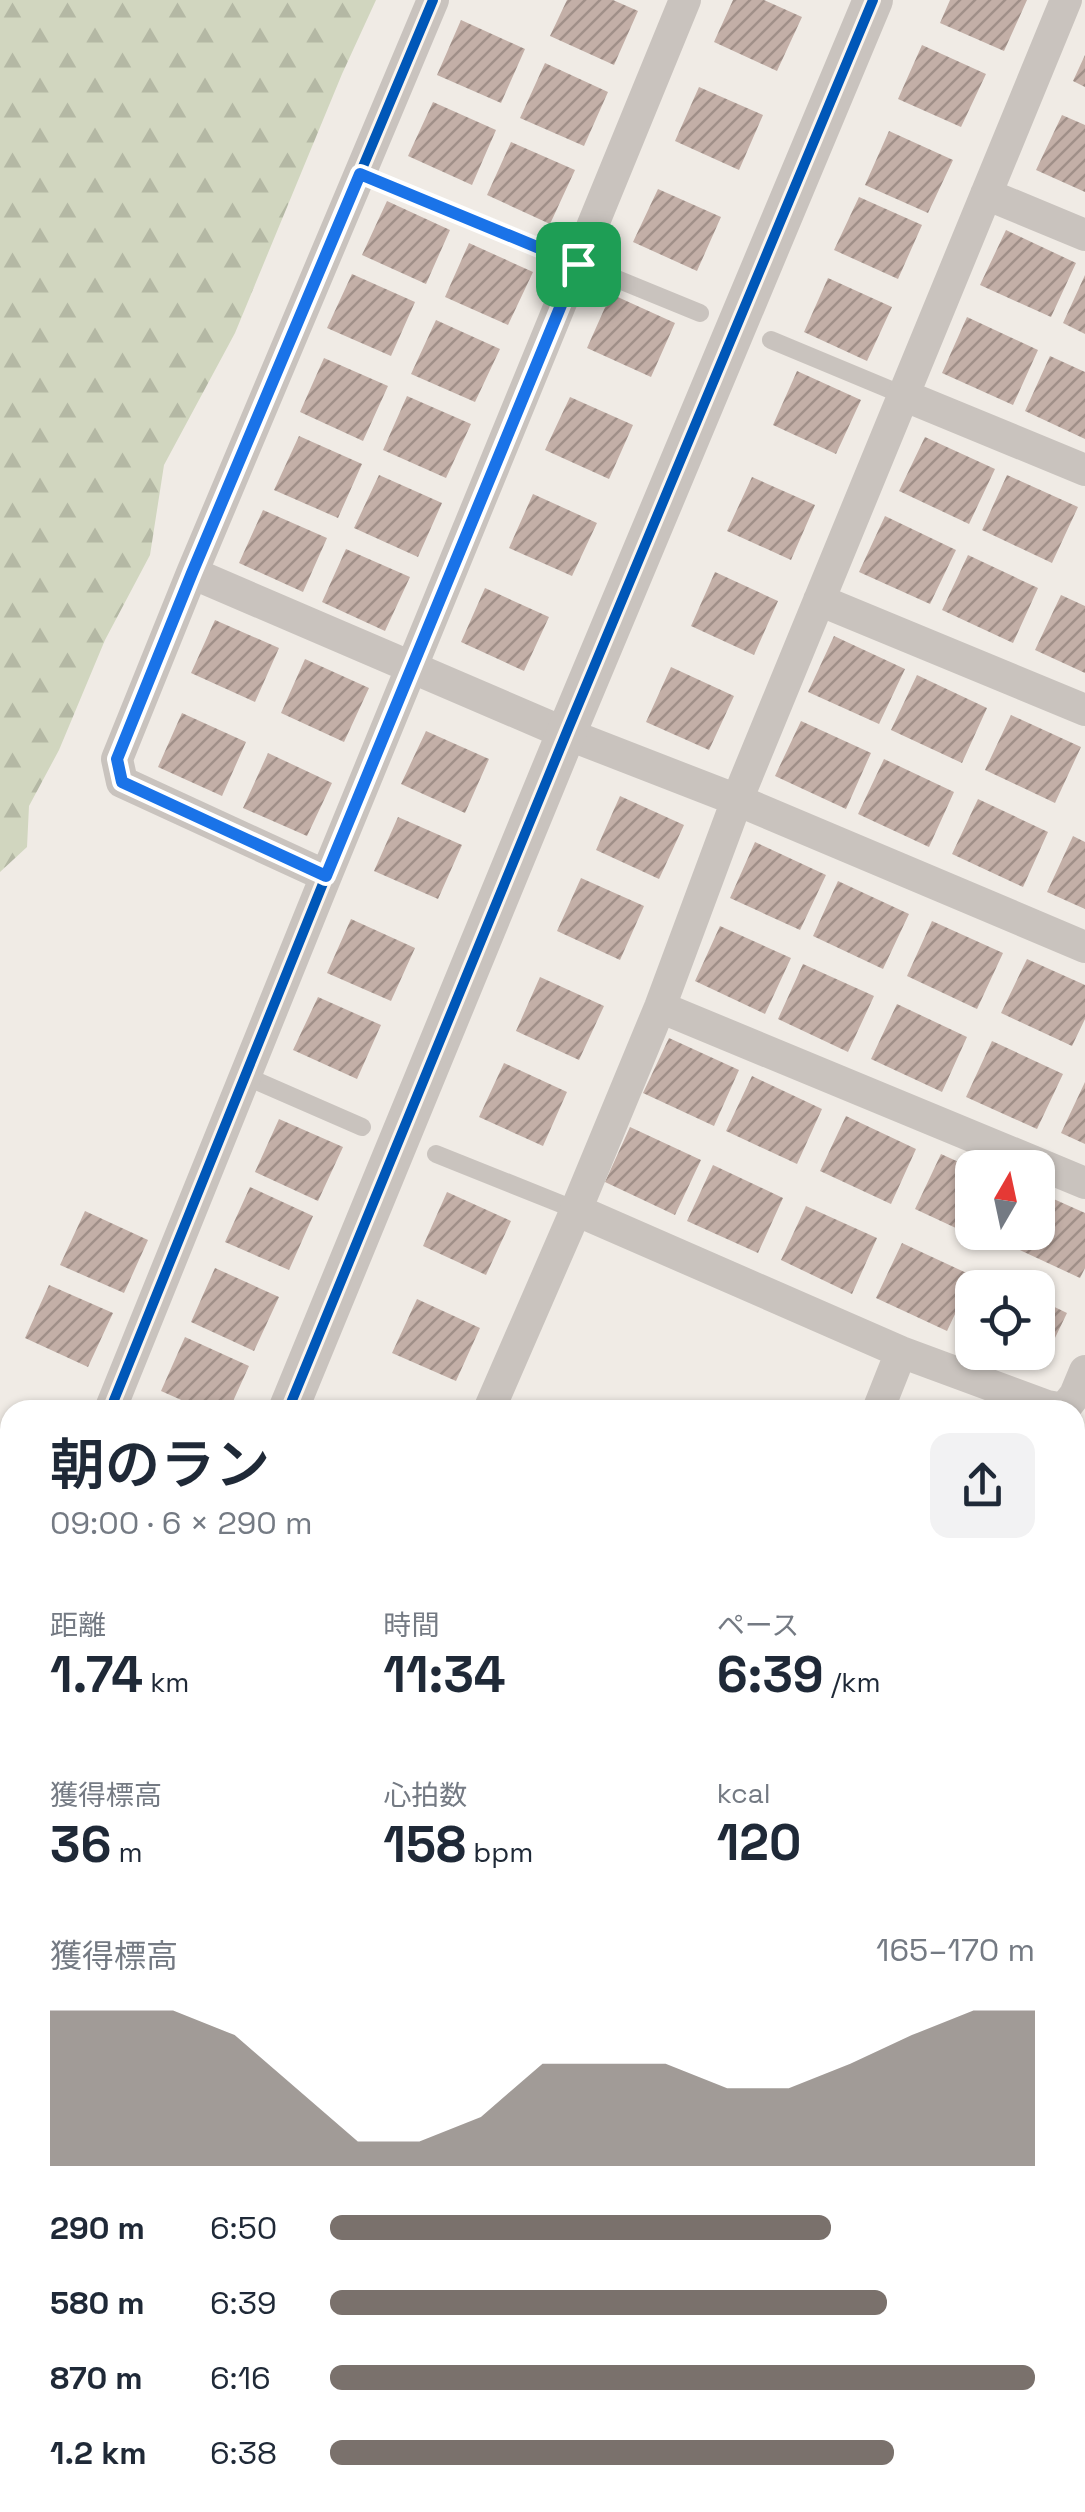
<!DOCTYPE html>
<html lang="ja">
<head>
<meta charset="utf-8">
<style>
  :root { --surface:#fff; --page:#f2f2f3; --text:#1f2937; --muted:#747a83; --accent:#7a716c }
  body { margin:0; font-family:"Space Grotesk","Noto Sans JP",sans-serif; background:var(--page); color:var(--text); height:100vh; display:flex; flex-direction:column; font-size:38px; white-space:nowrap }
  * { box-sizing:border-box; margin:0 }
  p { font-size:32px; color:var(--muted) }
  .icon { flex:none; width:55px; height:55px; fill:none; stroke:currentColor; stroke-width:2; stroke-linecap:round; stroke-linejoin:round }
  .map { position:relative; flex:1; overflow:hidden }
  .panel { position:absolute; left:0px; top:1400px; width:1085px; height:1112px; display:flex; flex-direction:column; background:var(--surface); border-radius:30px 30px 0 0; box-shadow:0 2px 8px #0004 }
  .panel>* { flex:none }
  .needle { width:65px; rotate:9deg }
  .buttons { position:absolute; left:955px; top:1150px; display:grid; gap:20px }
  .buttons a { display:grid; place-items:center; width:100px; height:100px; border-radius:20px; background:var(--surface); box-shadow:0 2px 8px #0004; font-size:50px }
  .pin { position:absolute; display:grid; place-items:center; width:85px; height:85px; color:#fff; margin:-42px; border-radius:20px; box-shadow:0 5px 15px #0006 }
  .round { display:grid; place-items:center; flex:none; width:105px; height:105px; border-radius:20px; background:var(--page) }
  .headline { display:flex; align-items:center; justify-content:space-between; height:170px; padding:0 50px }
  h1 { font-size:55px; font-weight:600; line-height:75px }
  .stats { display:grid; grid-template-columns:repeat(3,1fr); gap:15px; height:170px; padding:10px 50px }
  .stats div { display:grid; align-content:center }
  .stats b { font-size:50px; font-weight:600 }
  .stats small { font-size:28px; font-weight:400 }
  .stats p { font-size:28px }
  .chart { height:280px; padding:20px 50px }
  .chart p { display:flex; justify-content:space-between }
  .chart svg { width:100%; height:180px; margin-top:10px; fill:var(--accent); opacity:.7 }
  ul { padding:0 50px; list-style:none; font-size:32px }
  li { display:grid; grid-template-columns:160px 120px 1fr; align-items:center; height:75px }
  li i { height:25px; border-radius:12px; background:var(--accent) }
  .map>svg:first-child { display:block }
</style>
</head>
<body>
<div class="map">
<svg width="1085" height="2512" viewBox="0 0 1085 2512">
  <defs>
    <pattern id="forest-firs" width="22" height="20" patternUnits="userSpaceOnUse" patternTransform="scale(2.5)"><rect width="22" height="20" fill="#d1d6bf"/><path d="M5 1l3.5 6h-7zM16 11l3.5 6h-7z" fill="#b4b8a4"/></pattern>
    <pattern id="building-hatch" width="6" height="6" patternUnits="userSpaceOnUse" patternTransform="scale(2.5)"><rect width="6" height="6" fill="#c3afa7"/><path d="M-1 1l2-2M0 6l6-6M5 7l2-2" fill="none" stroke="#a08f88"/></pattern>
  </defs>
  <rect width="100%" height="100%" fill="#f0ebe5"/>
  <path fill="url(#forest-firs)" d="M0,0h376l-34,74 -107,259 -71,132 -14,90 -45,85 -46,110 -30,56 -2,41 -27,25z"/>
  <path fill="#a1c2c1" d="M198,2503v-1l497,1 -3,9h-493z"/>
  <path fill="url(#building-hatch)" d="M567,0h46l25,11 -24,54 -64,-29z
    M733,0h31l38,17 -25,54 -63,-29z
    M950,0h77l-23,51 -64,-28z
    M461,20l64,29 -24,54 -64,-28z
    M922,45l64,29 -25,53 -63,-28z
    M1085,55v32l-12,-6z
    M545,63l63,29 -24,54 -64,-28z
    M699,87l64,28 -24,55 -64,-29z
    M433,102l63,28 -24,55 -64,-29z
    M1062,115l23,10v67l-49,-22z
    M889,131l64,29 -25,53 -63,-28z
    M511,142l64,28 -25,54 -63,-29z
    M658,189l63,28 -24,54 -64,-29z
    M859,197l63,28 -24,54 -64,-29z
    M387,201l63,29 -24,54 -64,-29z
    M1006,230l70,33 -25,54 -71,-32z
    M469,243l64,29 -25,53 -63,-28z
    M352,274l63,28 -24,54 -64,-28z
    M1085,275v59l-22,-11z
    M828,278l64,29 -25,54 -63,-29z
    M611,294l64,29 -24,54 -64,-29z
    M967,317l71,33 -25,55 -71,-32z
    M436,320l64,29 -25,53 -64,-28z
    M1050,356l35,16v67l-60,-28z
    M324,358l64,28 -25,55 -63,-29z
    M797,371l64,29 -25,54 -63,-29z
    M407,396l64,28 -25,54 -63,-28z
    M570,397l63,28 -24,54 -64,-29z
    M299,436l63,28 -24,54 -64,-28z
    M925,437l70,32 -26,55 -70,-33z
    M379,475l63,28 -24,54 -64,-29z
    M1007,475l71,32 -26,56 -70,-33z
    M752,477l63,28 -24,55 -64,-29z
    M533,494l64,29 -25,53 -63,-28z
    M263,510l64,28 -24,54 -64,-29z
    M885,516l71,34 -26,54 -71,-32z
    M346,549l64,28 -25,54 -63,-29z
    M968,555l70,33 -25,55 -71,-33z
    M715,572l63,29 -24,54 -63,-29z
    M485,588l64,29 -25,54 -63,-29z
    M1061,595l24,11v67l-50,-23z
    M215,620l64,28 -24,54 -64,-29z
    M834,636l71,33 -26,55 -71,-32z
    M305,659l64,29 -25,54 -63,-29z
    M671,667l63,29 -25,54 -63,-28z
    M917,675l70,33 -25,55 -71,-33z
    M182,713l64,29 -24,54 -64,-29z
    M1011,715l70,32 -26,56 -70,-33z
    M801,721l70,32 -25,56 -71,-33z
    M426,731l63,28 -24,54 -64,-29z
    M268,753l64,30 -25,53 -64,-28z
    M884,759l70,33 -25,55 -71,-33z
    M620,796l64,29 -25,54 -63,-29z
    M978,799l70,33 -25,55 -71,-33z
    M398,817l64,28 -24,54 -64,-28z
    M1073,836l12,6v67l-38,-17z
    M755,842l71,33 -26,55 -70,-32z
    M581,878l63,28 -24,54 -63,-29z
    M838,881l71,33 -26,55 -70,-33z
    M351,919l64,29 -24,53 -64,-28z
    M932,921l71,32 -26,56 -70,-33z
    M720,926l71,32 -26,56 -70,-33z
    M1027,959l58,26v34l-13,27 -71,-33z
    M803,964l71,32 -26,56 -70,-33z
    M540,977l64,29 -25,54 -63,-29z
    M318,997l63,28 -24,54 -64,-29z
    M897,1004l70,33 -25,55 -71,-33z
    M669,1038l70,32 -25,56 -71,-33z
    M992,1041l71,33 -26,55 -71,-32z
    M504,1063l63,29 -24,54 -64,-29z
    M752,1076l70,33 -25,55 -71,-33z
    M1085,1082v62l-24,-11z
    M846,1116l70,33 -25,55 -71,-33z
    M279,1119l64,28 -25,54 -63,-29z
    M630,1127l71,33 -26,55 -70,-33z
    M941,1154l31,14v64h18l-4,10 -71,-33z
    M713,1165l70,33 -25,55 -71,-32z
    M250,1187l63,29 -24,54 -64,-28z
    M447,1192l64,29 -25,54 -63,-29z
    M1038,1192l47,21v55l-5,10 -71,-33 6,-13h23z
    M806,1206l71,32 -25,56 -71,-34z
    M85,1211l63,29 -24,53 -64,-28z
    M902,1243l71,33 -26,55 -71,-33z
    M215,1268l64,29 -25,54 -63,-29z
    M49,1285l64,28 -25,54 -63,-29z
    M417,1299l63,29 -24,53 -64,-28z
    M1038,1299l29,14 -26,54 -32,-15h29z
    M185,1337l64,29 -20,44h-25l-43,-19z"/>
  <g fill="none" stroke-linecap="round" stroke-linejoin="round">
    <path stroke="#c9c3be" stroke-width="18" d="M360,174l340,139
      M771,340l132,55
      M245,1076l117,51
      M436,1154l140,56"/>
    <path stroke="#c9c3be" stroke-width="32" d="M986,194l99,41
      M903,395l182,75
      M192,573l375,161 170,66 348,147
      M819,600l266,110
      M326,876l359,-876
      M660,1007l425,176
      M576,1210l325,142 146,54 17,3 11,-14 10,-24
      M110,1410l216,-534 -204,-94 -5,-23 75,-186 241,-573
      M489,1410l87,-200 84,-203 77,-207 329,-800
      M878,1410l23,-58
      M0,1467l10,4
      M1075,1868l10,3
      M718,2512l3,-10"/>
    <path stroke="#c9c3be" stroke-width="40" d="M288,1410l280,-681 305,-729
      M0,2165l10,-42
      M0,2196l10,1
      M1075,2286l10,1"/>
    <defs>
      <path id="cycleway" d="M110,1410l216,-534 -204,-94 -5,-23 75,-186 241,-573
        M288,1410l280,-681 305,-729"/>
    </defs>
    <use href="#cycleway" stroke="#fbf5ee" stroke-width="16"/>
    <use href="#cycleway" stroke="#0057b8" stroke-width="10"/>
  </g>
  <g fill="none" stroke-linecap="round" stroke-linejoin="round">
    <defs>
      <path id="route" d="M360,174l218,90 -252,612 -204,-94 -5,-23 75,-186z"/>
    </defs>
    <use href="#route" stroke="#fff" stroke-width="20"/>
    <use href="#route" stroke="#1a73e8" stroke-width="12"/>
  </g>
</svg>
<div class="buttons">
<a><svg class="needle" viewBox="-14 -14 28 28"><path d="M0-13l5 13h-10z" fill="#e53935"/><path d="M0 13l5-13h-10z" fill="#747a83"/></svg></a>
<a><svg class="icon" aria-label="locate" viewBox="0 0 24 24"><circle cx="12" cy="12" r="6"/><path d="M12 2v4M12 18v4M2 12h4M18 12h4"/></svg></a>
</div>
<div class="pin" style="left:578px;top:264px;background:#1e9e55"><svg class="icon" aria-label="arrive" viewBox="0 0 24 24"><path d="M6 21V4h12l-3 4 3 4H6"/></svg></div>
<section class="panel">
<div class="headline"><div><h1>朝のラン</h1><p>09:00 · 6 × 290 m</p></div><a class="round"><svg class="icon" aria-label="share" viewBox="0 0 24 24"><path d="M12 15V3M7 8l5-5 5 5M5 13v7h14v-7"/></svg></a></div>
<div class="stats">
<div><p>距離</p><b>1.74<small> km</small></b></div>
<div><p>時間</p><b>11:34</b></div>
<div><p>ペース</p><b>6:39<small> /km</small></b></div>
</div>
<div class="stats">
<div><p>獲得標高</p><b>36<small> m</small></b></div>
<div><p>心拍数</p><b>158<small> bpm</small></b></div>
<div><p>kcal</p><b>120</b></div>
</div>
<div class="chart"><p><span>獲得標高</span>165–170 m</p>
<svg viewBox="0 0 160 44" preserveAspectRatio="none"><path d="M0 44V6L10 6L20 6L30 12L40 25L50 38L60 38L70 32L80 19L90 19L100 19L110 25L120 25L130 19L140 12L150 6L160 6V44z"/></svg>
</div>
<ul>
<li><b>290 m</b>6:50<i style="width:71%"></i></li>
<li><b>580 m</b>6:39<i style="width:79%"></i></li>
<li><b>870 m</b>6:16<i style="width:100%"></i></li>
<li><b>1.2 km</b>6:38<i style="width:80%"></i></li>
</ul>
</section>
</div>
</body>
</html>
